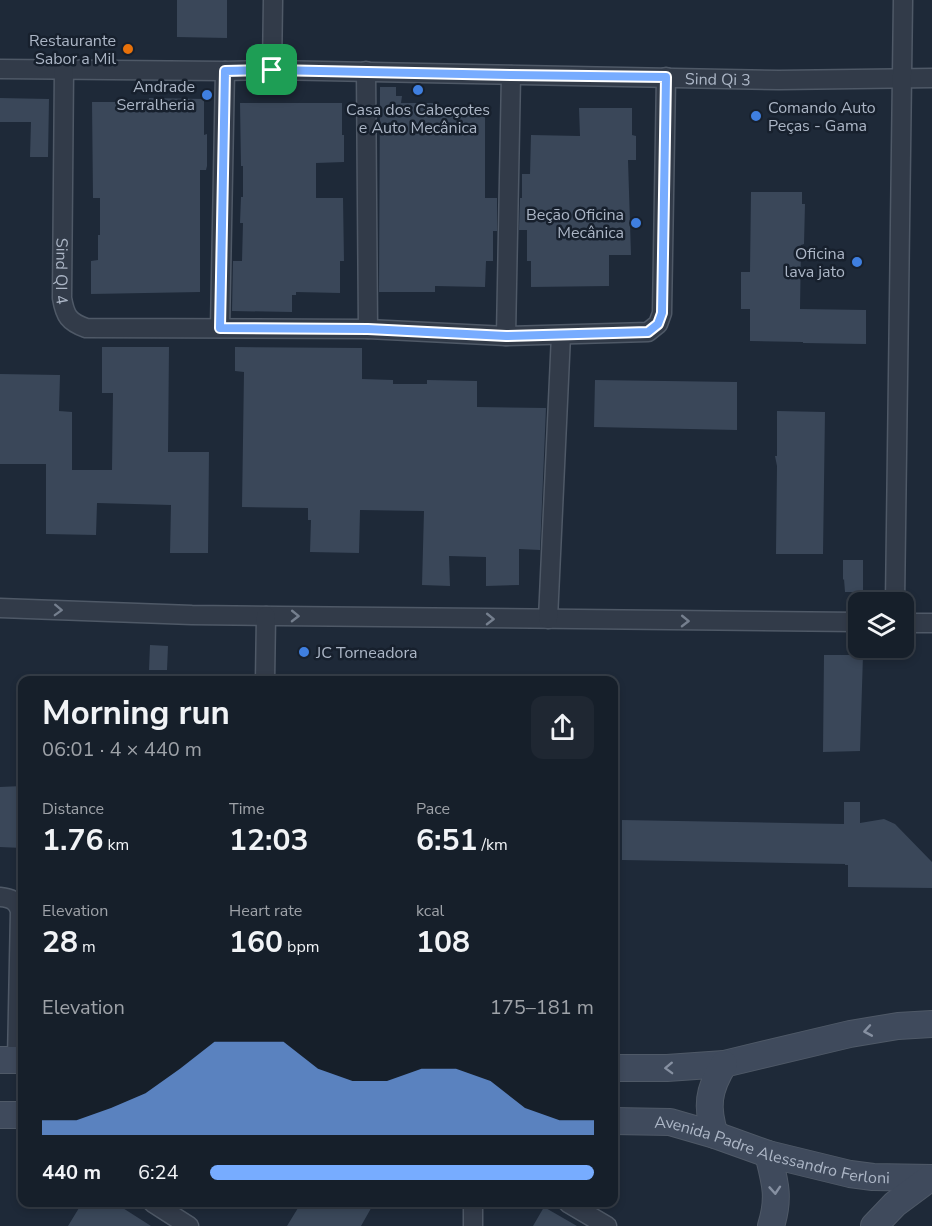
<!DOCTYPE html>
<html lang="en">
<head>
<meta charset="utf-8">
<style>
  :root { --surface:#161f2a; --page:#1f2732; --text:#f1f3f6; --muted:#9ea2a8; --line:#353d47; --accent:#77acff }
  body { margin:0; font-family:"Nunito Sans",sans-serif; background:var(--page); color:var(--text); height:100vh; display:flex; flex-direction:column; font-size:22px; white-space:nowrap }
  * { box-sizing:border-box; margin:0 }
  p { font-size:20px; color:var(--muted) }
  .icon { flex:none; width:33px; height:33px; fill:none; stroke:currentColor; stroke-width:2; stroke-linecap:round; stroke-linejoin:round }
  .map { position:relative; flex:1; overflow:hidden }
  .drawer { position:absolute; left:18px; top:676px; width:600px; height:531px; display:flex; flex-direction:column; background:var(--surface); border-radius:12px; box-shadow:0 3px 9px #0003,0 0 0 2px var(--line) }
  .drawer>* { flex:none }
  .controls { position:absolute; left:848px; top:592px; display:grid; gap:12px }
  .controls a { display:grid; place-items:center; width:66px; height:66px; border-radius:12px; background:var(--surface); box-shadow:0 3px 9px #0003,0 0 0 2px var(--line); font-size:30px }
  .pin { position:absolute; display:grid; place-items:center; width:51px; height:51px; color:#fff; margin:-26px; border-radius:12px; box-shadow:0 3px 9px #0006 }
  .round { display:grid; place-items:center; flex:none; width:63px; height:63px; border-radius:12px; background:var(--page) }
  .headline { display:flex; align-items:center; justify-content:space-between; height:102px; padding:0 24px }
  h1 { font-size:33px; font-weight:700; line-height:45px }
  .stats { display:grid; grid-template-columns:repeat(3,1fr); gap:9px; height:102px; padding:6px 24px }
  .stats div { display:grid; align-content:center }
  .stats b { font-size:30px; font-weight:700 }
  .stats small { font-size:16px; font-weight:400 }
  .stats p { font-size:16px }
  .chart { height:168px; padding:12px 24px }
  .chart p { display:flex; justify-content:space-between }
  .chart svg { width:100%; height:108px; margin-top:6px; fill:var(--accent); opacity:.7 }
  ul { padding:0 24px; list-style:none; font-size:20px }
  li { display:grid; grid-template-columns:96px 72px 1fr; align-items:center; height:45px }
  li i { height:15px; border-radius:8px; background:var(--accent) }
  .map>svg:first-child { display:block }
</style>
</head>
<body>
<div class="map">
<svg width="932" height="1226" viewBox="0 0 932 1226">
  <rect width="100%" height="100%" fill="#1e2938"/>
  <path fill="#3a4759" d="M177,0h50v38l-50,-1z
    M380,87h16v9h6l-1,7h35v5l49,1v89h12v33h-4v30h-7l-1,26 -50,-1v6h-56z
    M0,98l49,1 -1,58h-18l1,-35h-31z
    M149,98l55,1v36l3,-1v32l-1,4h-6v122l-109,2v-33l7,-1v-25h2v-37h-7l-1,-96h57z
    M240,103h102v32h2v27l-28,1v35h27l1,63h-4v32l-44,-1v3h-4v17l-60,-1 1,-50h9l1,-38h-3l1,-26h2v-31h-2z
    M579,108h53v27l4,1v24h-8l3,95h-22v31l-78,1v-26h-4v-31h-8l1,-32h2v-24h8l1,-39 49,1z
    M751,192h51v12h3l-1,40 -3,1 -1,64 66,1v34l-63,-1v-1l-53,-1v-32h-9v-37h9z
    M102,347h67l-1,105h41l-1,101h-38l1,-48 -74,-2 -1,32 -50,-1v-70h-46v-90l60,1 -1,36 13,1v58h40l1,-77h-11z
    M235,347l127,1v31l31,1v4h34v-4l50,1v26l69,1 -6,142 -21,-1v36l-33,1v-29l-37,-1 1,30 -28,-1 2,-74 -64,-1 -1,43 -49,-1 1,-32h-3v-12l-66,-1 2,-135 -9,-1z
    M595,380l142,2v48l-143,-3z
    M777,411l48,1 -2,142h-47l1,-88 -2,-10h2z
    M843,560h20v32h-18l-1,-13 -1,1z
    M150,645l18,1 -1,24h-18z
    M824,655h39l-3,96 -37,1z
    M22,786v62l-22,-1v-60z
    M844,802h16v21l24,-4 11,5 37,38v26l-84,-1v-22h-3v-1l-223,-4v-40l222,4z
    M82,1203h33l36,23h-83z
    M301,1203h73l-13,23h-74z
    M544,1207l33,19h-44z"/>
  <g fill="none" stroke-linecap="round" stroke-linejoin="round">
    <defs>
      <g id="street">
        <path id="s1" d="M0,69l225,2 47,-1 507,10 153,-2"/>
        <path id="s2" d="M64,69l-2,229c3,18 7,24 24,30l282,1 138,7 142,-4 10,-8 4,-11 4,-236"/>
        <path d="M272,70l1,-70"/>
        <path d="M366,71l2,258"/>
        <path d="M220,328l5,-257"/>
        <path d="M506,336l5,-261"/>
        <path d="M895,603l8,-603"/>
        <path d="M0,608l192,7 666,7"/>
        <path d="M548,619l13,-284"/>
        <path d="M903,623h29"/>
        <path d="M265,681l1,-65"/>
        <path d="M0,897c10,1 17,3 20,14l-3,149"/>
        <path d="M153,1203l36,23"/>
        <path d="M568,1203l39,23"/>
        <path d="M473,1226v-23"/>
      </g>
      <g id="secondary">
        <path d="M0,1060h22"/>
        <path d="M614,1068h53l57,-4 126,-30 48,-8 34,-2"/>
        <path d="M0,1115h22"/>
        <path id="s3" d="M614,1121l56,1 45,13 53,19 82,20 23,3 59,1"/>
        <path d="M715,1135c-9,-28 -7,-45 9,-71"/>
        <path d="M768,1154c7,28 12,43 3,72"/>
        <path d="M874,1226l21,-22 35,-26"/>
      </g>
    </defs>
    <use href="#street" stroke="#4f5967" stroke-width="21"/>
    <use href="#secondary" stroke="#4f5967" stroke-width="28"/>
    <use href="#street" stroke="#323b49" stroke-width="18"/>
    <use href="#secondary" stroke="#3f4a5c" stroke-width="26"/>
  </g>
  <defs><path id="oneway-chevron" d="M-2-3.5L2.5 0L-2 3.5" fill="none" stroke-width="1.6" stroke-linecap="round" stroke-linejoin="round" transform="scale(1.5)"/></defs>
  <g stroke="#757f8e">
    <use href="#oneway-chevron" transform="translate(58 610) rotate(2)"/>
    <use href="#oneway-chevron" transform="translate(295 616) rotate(1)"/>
    <use href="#oneway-chevron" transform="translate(490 619) rotate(1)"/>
    <use href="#oneway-chevron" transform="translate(685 621) rotate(1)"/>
  </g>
  <g stroke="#8690a1">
    <use href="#oneway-chevron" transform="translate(868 1031) rotate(170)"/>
    <use href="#oneway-chevron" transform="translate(669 1068) rotate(178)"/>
    <use href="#oneway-chevron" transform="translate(775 1190) rotate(86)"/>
  </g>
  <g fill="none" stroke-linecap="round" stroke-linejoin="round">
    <defs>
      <path id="route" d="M272,70l239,5 155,2 -4,236 -4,11 -10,8 -142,4 -138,-7 -148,-1 5,-257z"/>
    </defs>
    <use href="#route" stroke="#fff" stroke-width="12"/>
    <use href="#route" stroke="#77acff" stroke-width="8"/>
  </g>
  <circle fill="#e8710a" stroke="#17202d" stroke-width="2" cx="128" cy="49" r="6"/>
  <g fill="#3f7fe0" stroke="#17202d" stroke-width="2">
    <circle cx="418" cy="90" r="6"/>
    <circle cx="207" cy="95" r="6"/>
    <circle cx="756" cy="116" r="6"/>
    <circle cx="636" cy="223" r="6"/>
    <circle cx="857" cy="262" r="6"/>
    <circle cx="304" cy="652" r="6"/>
  </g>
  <g text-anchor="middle" stroke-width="5" stroke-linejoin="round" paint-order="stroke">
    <g font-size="16" fill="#acb6c6" stroke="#17202d" text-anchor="end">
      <text x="116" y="46">Restaurante<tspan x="116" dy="18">Sabor a Mil</tspan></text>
      <text x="195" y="92">Andrade<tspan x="195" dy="18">Serralheria</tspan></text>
      <text x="768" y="113" text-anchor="start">Comando Auto<tspan x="768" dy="18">Peças - Gama</tspan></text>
      <text x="418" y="115" text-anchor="middle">Casa dos Cabeçotes<tspan x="418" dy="18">e Auto Mecânica</tspan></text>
      <text x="624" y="220">Beção Oficina<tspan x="624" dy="18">Mecânica</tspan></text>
      <text x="845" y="259">Oficina<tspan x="845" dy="18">lava jato</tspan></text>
      <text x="316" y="658" text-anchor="start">JC Torneadora</text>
    </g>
    <g font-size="16" fill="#acb6c6" stroke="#17202d">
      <text dy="6" stroke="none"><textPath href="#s1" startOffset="718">Sind Qi 3</textPath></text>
      <text dy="6" stroke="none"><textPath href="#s2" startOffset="202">Sind QI 4</textPath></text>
      <text dy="6" stroke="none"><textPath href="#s3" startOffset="162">Avenida Padre Alessandro Ferloni</textPath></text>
    </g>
  </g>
</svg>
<div class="controls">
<a><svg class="icon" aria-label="layers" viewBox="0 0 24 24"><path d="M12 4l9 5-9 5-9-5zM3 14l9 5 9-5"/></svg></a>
</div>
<div class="pin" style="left:272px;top:70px;background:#1e9e55"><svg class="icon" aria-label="arrive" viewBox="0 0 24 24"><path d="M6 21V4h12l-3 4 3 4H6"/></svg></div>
<section class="drawer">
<div class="headline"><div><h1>Morning run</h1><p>06:01 · 4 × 440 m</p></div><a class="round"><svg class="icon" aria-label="share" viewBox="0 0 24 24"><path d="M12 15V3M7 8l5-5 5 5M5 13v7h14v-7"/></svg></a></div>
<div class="stats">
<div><p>Distance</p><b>1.76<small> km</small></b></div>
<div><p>Time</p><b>12:03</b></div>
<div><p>Pace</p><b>6:51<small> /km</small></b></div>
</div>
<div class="stats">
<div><p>Elevation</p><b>28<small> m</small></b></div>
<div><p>Heart rate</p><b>160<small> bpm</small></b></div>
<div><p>kcal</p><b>108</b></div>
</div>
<div class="chart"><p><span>Elevation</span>175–181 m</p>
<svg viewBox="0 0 160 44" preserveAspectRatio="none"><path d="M0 44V38L10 38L20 33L30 27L40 17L50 6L60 6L70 6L80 17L90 22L100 22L110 17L120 17L130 22L140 33L150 38L160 38V44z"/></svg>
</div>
<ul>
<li><b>440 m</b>6:24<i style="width:100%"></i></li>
</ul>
</section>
</div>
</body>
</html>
